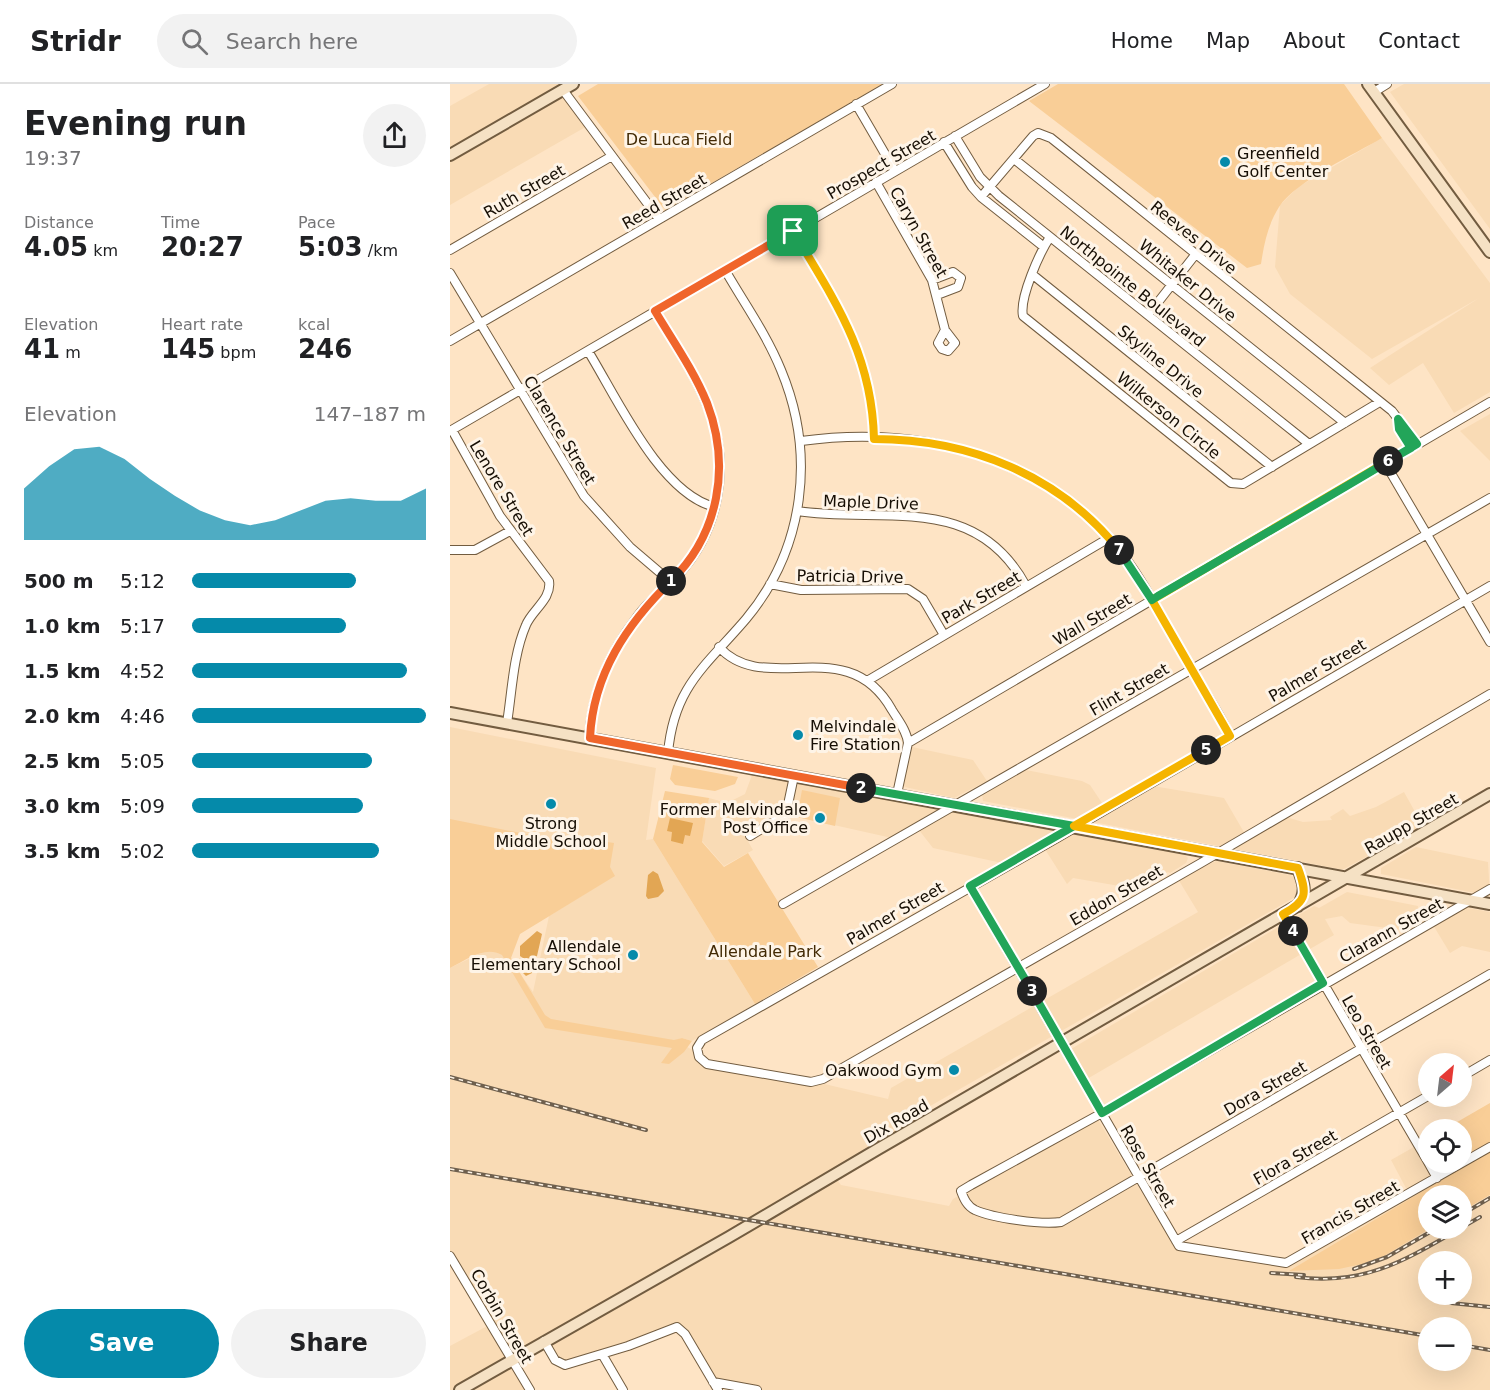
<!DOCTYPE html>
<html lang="en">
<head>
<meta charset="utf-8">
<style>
  :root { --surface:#fff; --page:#f2f2f2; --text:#202124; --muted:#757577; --line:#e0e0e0; --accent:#058aaa }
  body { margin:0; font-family:"DejaVu Sans",sans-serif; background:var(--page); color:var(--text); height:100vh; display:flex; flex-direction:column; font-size:22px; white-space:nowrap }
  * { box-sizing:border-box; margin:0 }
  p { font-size:20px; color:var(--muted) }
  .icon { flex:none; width:33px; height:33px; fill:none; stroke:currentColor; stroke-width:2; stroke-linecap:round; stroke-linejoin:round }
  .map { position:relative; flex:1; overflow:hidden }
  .side { display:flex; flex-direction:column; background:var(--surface); width:450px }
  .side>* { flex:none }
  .needle { width:39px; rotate:28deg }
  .buttons { position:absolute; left:968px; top:969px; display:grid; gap:12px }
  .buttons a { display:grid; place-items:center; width:54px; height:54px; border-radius:50%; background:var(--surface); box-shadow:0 6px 24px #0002; font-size:30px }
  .pin { position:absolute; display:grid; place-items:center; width:51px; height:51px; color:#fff; margin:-26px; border-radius:12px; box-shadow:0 3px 9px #0006 }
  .km { position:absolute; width:30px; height:30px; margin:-15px; border-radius:50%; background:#222; color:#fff; font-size:16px; line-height:30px; text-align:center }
  .round { display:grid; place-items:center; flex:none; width:63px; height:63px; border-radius:32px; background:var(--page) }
  .summary { display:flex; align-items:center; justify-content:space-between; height:102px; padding:0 24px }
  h1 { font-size:33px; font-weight:700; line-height:45px }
  .figures { display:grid; grid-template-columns:repeat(3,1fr); gap:9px; height:102px; padding:6px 24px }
  .figures div { display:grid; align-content:center }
  .figures b { font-size:26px; font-weight:700 }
  .figures small { font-size:16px; font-weight:400 }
  .figures p { font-size:16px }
  .chart { height:168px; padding:12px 24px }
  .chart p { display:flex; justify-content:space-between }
  .chart svg { width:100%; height:108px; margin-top:6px; fill:var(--accent); opacity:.7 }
  .action { display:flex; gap:12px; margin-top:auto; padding:12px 24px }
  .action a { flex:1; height:69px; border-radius:36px; background:var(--accent); color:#fff; font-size:24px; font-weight:700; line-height:69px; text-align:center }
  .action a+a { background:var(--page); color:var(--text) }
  ul { padding:0 24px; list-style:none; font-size:20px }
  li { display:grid; grid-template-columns:96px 72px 1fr; align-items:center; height:45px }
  li i { height:15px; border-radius:8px; background:var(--accent) }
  header { display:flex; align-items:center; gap:36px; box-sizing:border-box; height:84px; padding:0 30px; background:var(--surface); border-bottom:2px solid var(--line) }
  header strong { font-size:28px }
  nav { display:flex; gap:33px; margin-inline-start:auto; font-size:21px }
  .search { width:420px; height:54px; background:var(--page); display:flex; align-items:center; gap:15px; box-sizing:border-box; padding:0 21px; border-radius:33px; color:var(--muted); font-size:22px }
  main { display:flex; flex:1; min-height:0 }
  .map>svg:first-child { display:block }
</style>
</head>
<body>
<header>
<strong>Stridr</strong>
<div class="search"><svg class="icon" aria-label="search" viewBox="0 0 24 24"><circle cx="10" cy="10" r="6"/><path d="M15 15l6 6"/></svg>Search here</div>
<nav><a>Home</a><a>Map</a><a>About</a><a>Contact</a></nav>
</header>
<main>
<section class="side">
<div class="summary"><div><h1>Evening run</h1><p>19:37</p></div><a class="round"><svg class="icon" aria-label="share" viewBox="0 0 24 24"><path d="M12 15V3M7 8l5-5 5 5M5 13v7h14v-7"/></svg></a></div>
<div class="figures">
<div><p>Distance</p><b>4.05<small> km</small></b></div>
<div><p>Time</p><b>20:27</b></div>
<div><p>Pace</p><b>5:03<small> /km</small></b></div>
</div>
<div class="figures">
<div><p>Elevation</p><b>41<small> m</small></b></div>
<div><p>Heart rate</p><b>145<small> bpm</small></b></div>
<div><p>kcal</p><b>246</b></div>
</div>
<div class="chart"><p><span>Elevation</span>147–187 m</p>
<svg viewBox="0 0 160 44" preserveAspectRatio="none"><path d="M0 44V23L10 14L20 7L30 6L40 11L50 19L60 26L70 32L80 36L90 38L100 36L110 32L120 28L130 27L140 28L150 28L160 23V44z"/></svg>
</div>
<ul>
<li><b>500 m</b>5:12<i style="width:70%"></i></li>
<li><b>1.0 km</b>5:17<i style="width:66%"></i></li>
<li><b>1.5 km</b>4:52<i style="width:92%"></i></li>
<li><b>2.0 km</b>4:46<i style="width:100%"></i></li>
<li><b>2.5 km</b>5:05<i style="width:77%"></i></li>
<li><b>3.0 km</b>5:09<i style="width:73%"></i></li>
<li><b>3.5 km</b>5:02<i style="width:80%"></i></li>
</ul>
<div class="action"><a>Save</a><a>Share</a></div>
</section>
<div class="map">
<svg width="1040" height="1306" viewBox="0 0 1040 1306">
  <rect width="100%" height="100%" fill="#fee4c5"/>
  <path fill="#f9dbb5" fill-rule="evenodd" d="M39,0h84l-10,6 26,35 -139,80v-99z
    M954,0h86v145l-100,-137z
    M932,54l108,145v109l-36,21 -31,-50 -34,22 -19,-17 109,-70 -107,61 -82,-65 -15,-27 5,-62 18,-18z
    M1040,330v47l-30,-30z
    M0,643l206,41 -10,72 7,-1 102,165 -63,37 -10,-3 -6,2 21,13 4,8 115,21 72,17 3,-11 307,-176 -20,-33 38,-18 74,14 5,3 5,12 -3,6 -372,213 6,9 -97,58 7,9 108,21 4,-7 144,-81 77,128 110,18 163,-93 24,37 19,-10v192h-733l-44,-8 -32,-54 -119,37 -17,-24 -33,19 18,30h-80v-44l41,-22 -41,-68v-288l37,-18 18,2 28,40 16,-76 65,-40 -164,46zM978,1112h33v32h-33zM978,1178h33v32h-33zM978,1244h33v32h-33z
    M462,663l61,13 14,21 -33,17 -49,-11 -2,-2z
    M576,686l56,11 8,4 18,27 45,-26 71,12 24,41 38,-22 17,5 29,-2 -2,-3 13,-8 7,7 26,-9 28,-15 19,34 -79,43h-5l-356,-68 -1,-7z
    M302,691l432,79 4,4 -2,5 -16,10 -2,-1 -31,17 -64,-11 -6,6 -26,-41 -39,20 -69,-15 -18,-23 -23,13 -112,-25 -37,20 10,17 -29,16 -22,-25 7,-43 18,5 18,-9z
    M966,763l72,15 2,34 -109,-22v-6z
    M897,808l71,14 -2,16 -14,8 -52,-7 -8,-7 -17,3 9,16 -247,144 -16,-30 243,-143 5,2z
    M1013,823l27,5v40l-28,-6 -12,7 -17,-28z
    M978,1055v23l26,1 -47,27 -16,-30z"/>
  <path fill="#f9ce97" d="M148,0h285l-218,126 -87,-114z
    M608,0h286l38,54c-27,16 -86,43 -103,69 -11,17 -15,37 -18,57l-14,4 -218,-167z
    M223,681l65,12 -3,7 -20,7 -40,-6 -5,-6z
    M352,706l38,8 -5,28 -38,-9z
    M215,707l44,7 -7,44 22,25 24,-14 70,114 -63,37 -102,-165z
    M0,735l111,22 2,-6 51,8 -4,24 5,9 -95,58 -9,24 34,57 6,4 123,21 8,-2 10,3 -8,11 -15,12 -8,-1 11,-15 -127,-20 -43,-73c-17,-10 -36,5 -52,13z
    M1040,1019v39l-29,16v-28l-16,-1z
    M1040,1067v44l-29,17v-16h-33l1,33 -45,27 -22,8 -23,5 -50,2z"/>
  <path fill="#e2a654" d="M220,734l23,5 -3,13 -5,-1 -2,9 -12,-3 1,-9 -5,-1z
    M203,787l5,3 6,17 -6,6 -10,2 -2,-3 2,-21z
    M87,847l5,3 -5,22 -9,5 5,6 -1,6 -6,3 -8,-8 1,-9 4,-1 -3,-2v-10z"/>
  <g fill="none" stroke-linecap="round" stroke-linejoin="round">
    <defs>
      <path id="street" d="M113,6l96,129
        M924,8l13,-8
        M406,20l39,67
        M505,52l25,41 19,19 310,248
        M494,58l28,45 9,10 63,50
        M564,75l331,264
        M426,98l56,98 13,50 10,13 -7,8 -6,-2 -4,-6 7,-13
        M531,113l52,-61 5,-3 13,5 341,273 25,33
        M343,147c41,70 79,123 81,208
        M600,153c-10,15 -31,61 -27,79l208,167 12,1 135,-81
        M0,166l162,-94
        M0,189l134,223 46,51 41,35
        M583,191l239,192
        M482,196l21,-8 8,6 -3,9 -21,8
        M698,231l47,-60
        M0,257l442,-257
        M138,267c28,45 72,143 127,156
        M948,336l1,9 12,19
        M2,346l48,86 49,65c3,18 -17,29 -23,44 -13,30 -14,67 -19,98
        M0,347l595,-347
        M351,357c123,-17 253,17 328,122 20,28 36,60 53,90 15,28 35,54 48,83
        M935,379l105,179
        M347,427c85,13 178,-20 229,75
        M0,466h25l35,-19
        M320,500l31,6 107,-1 15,10 21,36
        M1040,502l-431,251 -357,203 -5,8 2,9 8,7 104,18 12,-3 378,-216 289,-169
        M269,563c46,51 128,-17 173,63 6,10 15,21 16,33
        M417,597l242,-143
        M139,654c3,-45 21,-86 48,-121 12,-17 28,-28 42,-43 39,-43 51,-104 32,-158 -12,-37 -36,-71 -56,-105
        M218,669c6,-67 38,-87 78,-134 59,-71 70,-165 35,-249 -14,-35 -37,-67 -56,-100
        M447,710l11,-51 582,-341
        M300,752l36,-22 8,-38
        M520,802l209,360 107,17 204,-116
        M1040,805l-388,224 -131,72 -10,6c3,8 6,15 14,19 18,8 66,15 86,12l429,-248
        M333,820l707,-406
        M833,830l145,248
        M1011,993l29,-17
        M978,1078l9,16
        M726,1157l252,-145
        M0,1172l80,134
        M94,1257l11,19 10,5 63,-19 49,-19 8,7 33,56
        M152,1270l21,36
        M263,1298l44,8"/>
      <path id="secondary" d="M918,0l122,168
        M0,71l123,-71
        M0,629l1040,191
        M848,822c9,-15 6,-22 0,-38
        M10,1306l269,-153 149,-88 612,-355"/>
    </defs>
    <use href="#street" stroke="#725c40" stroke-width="10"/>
    <use href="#secondary" stroke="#725c40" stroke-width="14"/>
    <use href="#street" stroke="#fff" stroke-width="8"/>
    <use href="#secondary" stroke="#f5e1c4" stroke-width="10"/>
    <defs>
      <path id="rail" d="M0,993l196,53
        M0,1085l978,167
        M1011,1131l29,-17
        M1011,1144l19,-11
        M904,1185l33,-12 50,-29
        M821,1189l33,2
        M846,1193c68,9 108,-16 165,-49
        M1001,1219l39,4
        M1011,1261l29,5"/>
    </defs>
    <use href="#rail" stroke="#6f604e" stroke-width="4"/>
    <use href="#rail" stroke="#fef4e7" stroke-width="1.5" stroke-dasharray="4.5" stroke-linecap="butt"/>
  </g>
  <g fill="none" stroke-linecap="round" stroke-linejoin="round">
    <defs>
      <path id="split-1" d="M221,497c48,-47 60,-115 36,-178 -13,-32 -34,-62 -52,-92l138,-80"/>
      <path id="split-2" d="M221,497c-44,43 -78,93 -81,157l271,50"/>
      <path id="split-3" d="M411,704l213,38 -104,60 62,105"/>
      <path id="split-4" d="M582,907l70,122 221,-130 -30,-52"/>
      <path id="split-5" d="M756,666l-132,76 224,42c9,25 10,33 -15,46l10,17"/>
      <path id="split-6" d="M756,666l24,-14 -78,-136 236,-139"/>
      <path id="split-7" d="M669,466l33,50 6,-4c86,-50 173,-100 259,-152l-19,-25 1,10 12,19 -23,13"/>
      <path id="split-8" d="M343,147c42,70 79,123 81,208 95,0 185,36 245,111"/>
    </defs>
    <use href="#split-1" stroke="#fff" stroke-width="12"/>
    <use href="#split-2" stroke="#fff" stroke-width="12"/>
    <use href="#split-3" stroke="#fff" stroke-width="12"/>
    <use href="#split-4" stroke="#fff" stroke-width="12"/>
    <use href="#split-5" stroke="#fff" stroke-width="12"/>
    <use href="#split-6" stroke="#fff" stroke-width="12"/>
    <use href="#split-7" stroke="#fff" stroke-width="12"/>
    <use href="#split-8" stroke="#fff" stroke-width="12"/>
    <use href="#split-1" stroke="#f0652b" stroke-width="8"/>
    <use href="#split-2" stroke="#f0652b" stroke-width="8"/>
    <use href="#split-3" stroke="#22a559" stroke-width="8"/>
    <use href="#split-4" stroke="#22a559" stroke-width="8"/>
    <use href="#split-5" stroke="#f5b400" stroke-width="8"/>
    <use href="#split-6" stroke="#f5b400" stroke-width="8"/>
    <use href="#split-7" stroke="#22a559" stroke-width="8"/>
    <use href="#split-8" stroke="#f5b400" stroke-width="8"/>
  </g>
  <g fill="#058aaa" stroke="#fef4e7" stroke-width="2">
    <circle cx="775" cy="78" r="6"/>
    <circle cx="348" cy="651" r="6"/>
    <circle cx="101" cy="720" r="6"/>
    <circle cx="370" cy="734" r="6"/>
    <circle cx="183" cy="871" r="6"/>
    <circle cx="504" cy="986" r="6"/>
  </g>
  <g text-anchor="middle" stroke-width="6" stroke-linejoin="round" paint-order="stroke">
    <g font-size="16" fill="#422a05" stroke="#fef4e7">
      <text x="229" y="61">De Luca Field</text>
      <text x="315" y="873">Allendale Park</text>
    </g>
    <g font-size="16" fill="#160e04" stroke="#fef4e7" text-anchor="end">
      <text x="787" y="75" text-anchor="start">Greenfield<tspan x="787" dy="18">Golf Center</tspan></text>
      <text x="360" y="648" text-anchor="start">Melvindale<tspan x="360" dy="18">Fire Station</tspan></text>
      <text x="358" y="731">Former Melvindale<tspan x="358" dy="18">Post Office</tspan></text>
      <text x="101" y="745" text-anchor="middle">Strong<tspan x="101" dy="18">Middle School</tspan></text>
      <text x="171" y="868">Allendale<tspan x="171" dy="18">Elementary School</tspan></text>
      <text x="492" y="992">Oakwood Gym</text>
    </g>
    <g font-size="16" fill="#160e04" stroke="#fef4e7">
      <text transform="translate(431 80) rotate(-30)" y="6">Prospect Street</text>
      <text transform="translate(74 107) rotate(-30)" y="6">Ruth Street</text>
      <text transform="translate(214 117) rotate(-30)" y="6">Reed Street</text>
      <text transform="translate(469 148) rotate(61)" y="6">Caryn Street</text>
      <text transform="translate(744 153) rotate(39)" y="6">Reeves Drive</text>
      <text transform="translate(738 196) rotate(39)" y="6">Whitaker Drive</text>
      <text transform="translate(683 202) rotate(39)" y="6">Northpointe Boulevard</text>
      <text transform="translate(711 277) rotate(39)" y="6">Skyline Drive</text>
      <text transform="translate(719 331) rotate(39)" y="6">Wilkerson Circle</text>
      <text transform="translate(110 346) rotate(59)" y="6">Clarence Street</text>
      <text transform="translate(52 404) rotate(59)" y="6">Lenore Street</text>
      <text transform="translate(421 418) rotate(2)" y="6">Maple Drive</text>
      <text transform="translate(400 492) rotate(1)" y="6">Patricia Drive</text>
      <text transform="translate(531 513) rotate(-30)" y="6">Park Street</text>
      <text transform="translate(642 535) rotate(-30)" y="6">Wall Street</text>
      <text transform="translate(867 586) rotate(-30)" y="6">Palmer Street</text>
      <text transform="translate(679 605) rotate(-30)" y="6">Flint Street</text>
      <text transform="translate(961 739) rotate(-30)" y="6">Raupp Street</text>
      <text transform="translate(666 811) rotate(-30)" y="6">Eddon Street</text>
      <text transform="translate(445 829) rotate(-30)" y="6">Palmer Street</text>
      <text transform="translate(941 846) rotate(-29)" y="6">Clarann Street</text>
      <text transform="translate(917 948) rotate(60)" y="6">Leo Street</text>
      <text transform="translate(815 1004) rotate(-30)" y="6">Dora Street</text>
      <text transform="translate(446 1037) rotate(-30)" y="6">Dix Road</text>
      <text transform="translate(845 1073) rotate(-30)" y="6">Flora Street</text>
      <text transform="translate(698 1082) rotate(60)" y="6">Rose Street</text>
      <text transform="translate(900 1128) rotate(-30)" y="6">Francis Street</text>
      <text transform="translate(52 1232) rotate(60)" y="6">Corbin Street</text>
    </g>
  </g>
</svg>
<div class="buttons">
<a><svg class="needle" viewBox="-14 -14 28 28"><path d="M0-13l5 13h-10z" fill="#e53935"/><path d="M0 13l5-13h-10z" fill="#757577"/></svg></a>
<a><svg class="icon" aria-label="locate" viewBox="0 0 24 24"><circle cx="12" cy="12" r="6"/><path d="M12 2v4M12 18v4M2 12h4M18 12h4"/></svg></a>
<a><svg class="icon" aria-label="layers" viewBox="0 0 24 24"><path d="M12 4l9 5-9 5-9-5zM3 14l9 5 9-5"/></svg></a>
<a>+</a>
<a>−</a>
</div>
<div class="pin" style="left:343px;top:147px;background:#1e9e55"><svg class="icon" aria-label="arrive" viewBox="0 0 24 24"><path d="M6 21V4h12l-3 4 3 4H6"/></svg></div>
<b class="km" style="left:221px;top:497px">1</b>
<b class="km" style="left:411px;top:704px">2</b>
<b class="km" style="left:582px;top:907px">3</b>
<b class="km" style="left:843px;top:847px">4</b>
<b class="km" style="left:756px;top:666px">5</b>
<b class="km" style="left:938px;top:377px">6</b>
<b class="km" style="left:669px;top:466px">7</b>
</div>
</main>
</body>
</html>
